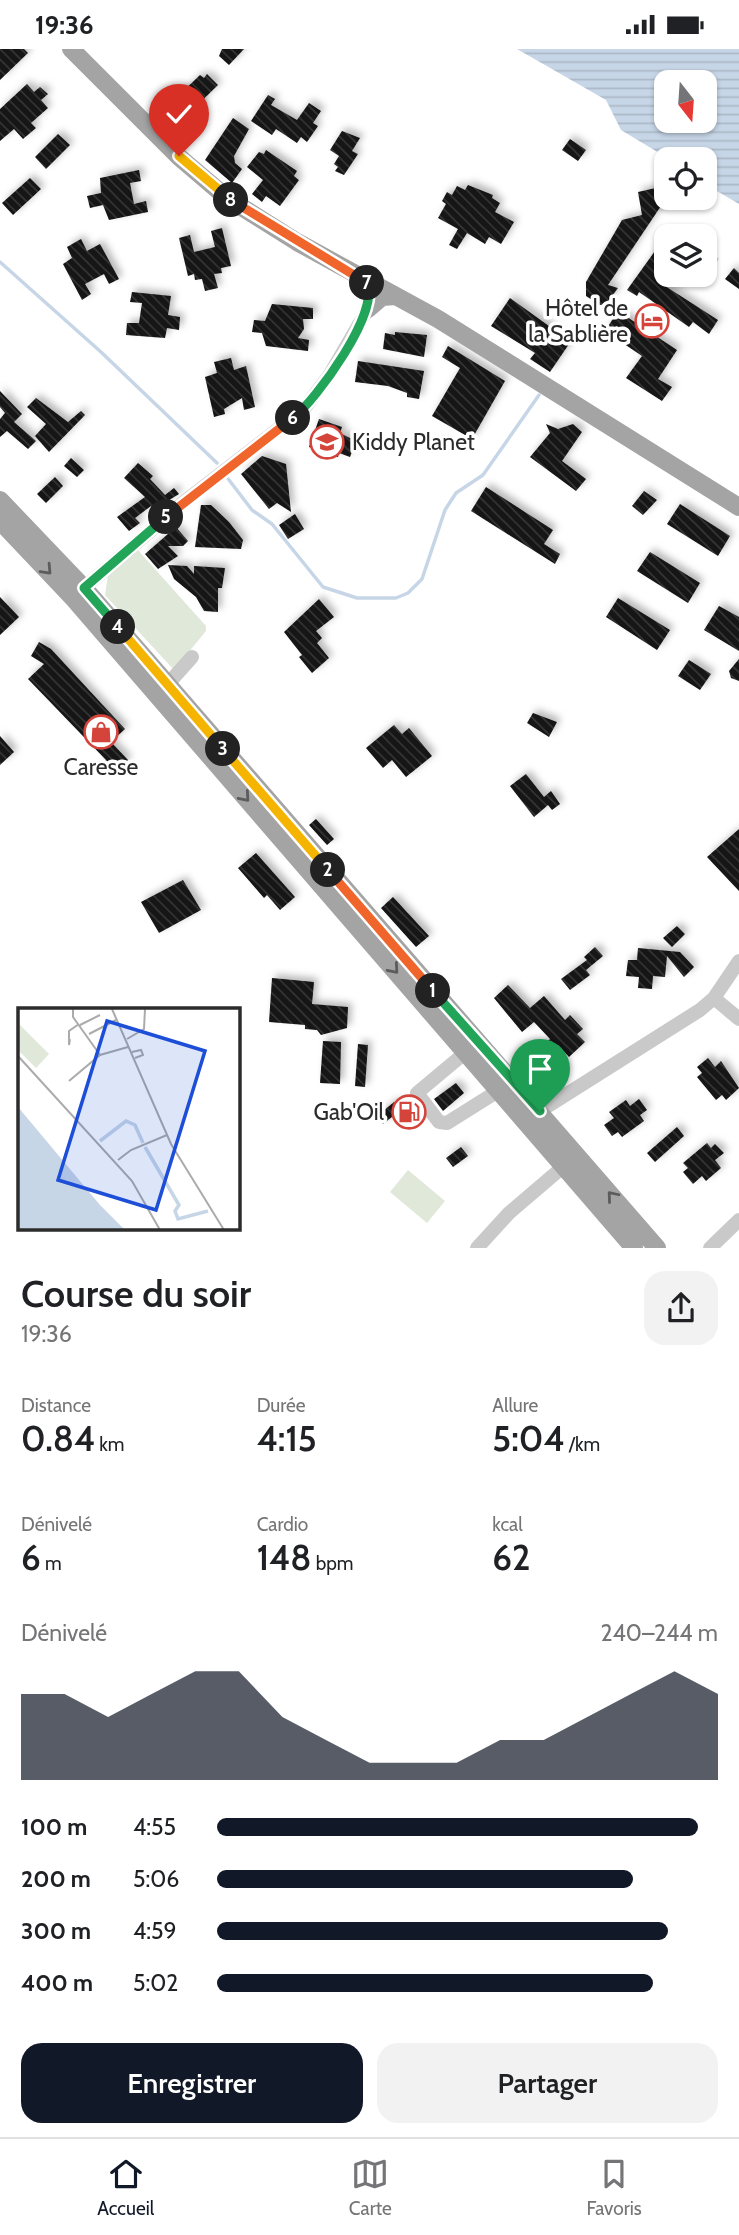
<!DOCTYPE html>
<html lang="fr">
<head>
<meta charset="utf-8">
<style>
  :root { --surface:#fff; --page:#f2f2f2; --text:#202124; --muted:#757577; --line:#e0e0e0; --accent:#111827 }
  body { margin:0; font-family:Cabin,sans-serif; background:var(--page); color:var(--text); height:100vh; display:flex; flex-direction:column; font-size:26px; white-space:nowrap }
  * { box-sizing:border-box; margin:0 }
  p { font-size:23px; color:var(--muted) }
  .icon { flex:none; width:38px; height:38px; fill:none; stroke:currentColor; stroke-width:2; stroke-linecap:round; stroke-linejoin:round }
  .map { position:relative; height:1199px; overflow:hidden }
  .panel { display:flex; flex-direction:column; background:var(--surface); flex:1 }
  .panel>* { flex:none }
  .needle { width:46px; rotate:163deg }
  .controls { position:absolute; left:654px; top:21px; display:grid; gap:14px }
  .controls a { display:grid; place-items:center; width:63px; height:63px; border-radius:14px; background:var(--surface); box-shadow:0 2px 5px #0004; font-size:35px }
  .pin { position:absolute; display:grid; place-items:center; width:60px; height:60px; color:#fff; margin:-72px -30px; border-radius:50% 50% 50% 0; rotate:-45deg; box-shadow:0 0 7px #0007 }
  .pin .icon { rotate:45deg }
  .km { position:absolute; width:35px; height:35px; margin:-18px; border-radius:50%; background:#222; color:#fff; font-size:19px; line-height:35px; text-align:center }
  .round { display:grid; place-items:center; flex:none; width:74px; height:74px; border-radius:21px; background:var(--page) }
  .head { display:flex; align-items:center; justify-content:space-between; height:119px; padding:0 21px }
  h1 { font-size:38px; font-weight:600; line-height:52px }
  .stats { display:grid; grid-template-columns:repeat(3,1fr); gap:10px; height:119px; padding:7px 21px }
  .stats div { display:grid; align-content:center }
  .stats b { font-size:35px; font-weight:600 }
  .stats small { font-size:19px; font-weight:400 }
  .stats p { font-size:19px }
  .chart { height:196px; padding:14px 21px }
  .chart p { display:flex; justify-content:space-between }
  .chart svg { width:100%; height:126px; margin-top:7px; fill:var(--accent); opacity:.7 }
  .button { display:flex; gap:14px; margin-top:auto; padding:14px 21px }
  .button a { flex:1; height:80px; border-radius:21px; background:var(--accent); color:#fff; font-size:28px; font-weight:600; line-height:80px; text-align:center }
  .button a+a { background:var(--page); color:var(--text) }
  ul { padding:0 21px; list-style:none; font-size:23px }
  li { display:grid; grid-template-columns:112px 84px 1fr; align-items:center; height:52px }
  li i { height:18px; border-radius:9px; background:var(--accent) }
  .status { display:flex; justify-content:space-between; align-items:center; height:49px; padding:0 35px; background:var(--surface); direction:ltr }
  .status svg { height:19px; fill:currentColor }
  .tab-bar { display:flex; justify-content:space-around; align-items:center; height:98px; border-top:2px solid var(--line); background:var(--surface); font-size:19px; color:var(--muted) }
  .tab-bar a { display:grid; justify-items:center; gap:4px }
  .tab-bar .active { color:var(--accent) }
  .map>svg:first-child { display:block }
</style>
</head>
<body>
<div class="status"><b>19:36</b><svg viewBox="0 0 49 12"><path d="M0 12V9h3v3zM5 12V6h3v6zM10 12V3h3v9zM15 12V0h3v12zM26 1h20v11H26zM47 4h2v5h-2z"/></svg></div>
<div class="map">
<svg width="739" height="1199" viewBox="0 0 739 1199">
  <defs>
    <pattern id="water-rules" width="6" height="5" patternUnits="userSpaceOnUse" patternTransform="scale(1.75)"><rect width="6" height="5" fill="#c7d6e7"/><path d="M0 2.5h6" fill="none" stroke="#abb8c6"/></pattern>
    <pattern id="building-back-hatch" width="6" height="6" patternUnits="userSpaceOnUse" patternTransform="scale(1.75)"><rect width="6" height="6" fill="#131313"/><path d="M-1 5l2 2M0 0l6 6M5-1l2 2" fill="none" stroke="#363636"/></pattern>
    <filter id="shadow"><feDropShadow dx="4" dy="-4" stdDeviation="3.5" flood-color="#0004"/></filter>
  </defs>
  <rect width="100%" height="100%" fill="#fff"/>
  <path fill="#e0e8da" d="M137,500l69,77v5l-32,39 -69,-75 3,-20z
    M408,1121l37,31 -18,22 -37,-31z"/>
  <path fill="url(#water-rules)" fill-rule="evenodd" d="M517,0h222v155l-34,-20v-25h-36l-48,-29 -15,-30zM667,33h38v39h-38z
    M709,206l10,3 -10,21 -6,-4h2v-14z"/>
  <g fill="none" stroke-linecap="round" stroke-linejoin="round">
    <path stroke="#c7d6e7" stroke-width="3.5" d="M0,213l101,90 116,111
      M226,427l26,34 20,14 51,63 34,11h39l12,-5 14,-14 23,-69 11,-17 27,-18 56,-80"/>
  </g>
  <path fill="url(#building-back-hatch)" filter="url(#shadow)" d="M0,0h24l4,4 -28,27z
    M222,0h22l-15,16 -10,-9z
    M207,25l11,11 -37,36 -13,-15 32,-31 4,3z
    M27,35l7,8 6,-5 8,7 -7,6 7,8 -17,15 5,5 -13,11 -9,-10 -14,12v-32z
    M268,46l7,4 -4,6 26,15 12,-17 12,8 -8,12 5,3 -11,16 -6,-5 -4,6 -21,-14 -4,6 -21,-14z
    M233,69l16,11 -15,27 1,7 7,6 -10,14 -27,-23z
    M342,82l18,7 -8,13 6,3 -14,21 -9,-4 3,-4 -4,-3 5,-8 -9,-6z
    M58,85l12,11 -24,24 -11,-12z
    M570,90l16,11 -8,11 -16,-11z
    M266,101l31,21 -3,5 5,4 -19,26 -14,-10 -4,6 -10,-8 11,-14 -16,-13 12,-15 5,2z
    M139,121l2,11 -11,2 4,21 12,-3 2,11 -39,8 -6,-15 -13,3 -3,-12 14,-3 -1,-15z
    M30,129l11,11 -28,26 -11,-12z
    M468,136l25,10 -1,3 8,5 -5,9 19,10 -13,22 -12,-7 -4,7 -18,-11 -10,16 -8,-4 9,-16 -20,-11 8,-14 -4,-3 5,-9 5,3 5,-9 8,4z
    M660,138l6,2 1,8 -59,88 10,3 -12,16 -6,1 -14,-9v-14l36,-62 20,-5 -4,-23z
    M222,179l9,38 -10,2 1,5 -8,1 4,14 -13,3 -3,-12 -7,1 -1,-6 -6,2 -9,-38 11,-3 4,17 21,-5 -4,-16z
    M81,190l6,12 13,-7 19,35 -10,5 -5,-10 -19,10 6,10 -9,6 -19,-36 9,-6 -5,-11z
    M660,195l7,4v29l-5,7 56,36 -9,14 -16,-12 -4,5 -50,-35 -2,4 -10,-6z
    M734,219l5,5v16l-14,-10z
    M132,243l39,4 -3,19 12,2 -1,13 -12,-2 -2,10 -39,-3 1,-12h12l3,-20 -12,-1z
    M510,249l57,41 2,5 -19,28 -20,-13 5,-6 -44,-27z
    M272,255l41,4v11h-10l1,10 -6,9 11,2 -1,11 -42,-5 -4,-13 -10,-1 2,-12 11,1z
    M618,262l59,39 -19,29 14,8 -10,14 -36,-23 16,-22 -37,-25z
    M395,283l32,3 -3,22 -41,-8 2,-16 10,2z
    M448,297l57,35 -33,58 -40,-23 28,-48 -18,-11z
    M231,309l3,12 12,-4 9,41 -11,3 -2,-12 -18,11 1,5 -11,3 -9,-40 12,-4 -3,-11z
    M358,312l66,10 -5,28 -12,-2v-4l-19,-7 -33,-4z
    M0,342l22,23 -8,8 22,19 -8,8 -21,-18 -7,6v-18l5,-6 -5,-6z
    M36,349l32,24 13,-11 4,4 -36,37 -14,-16 11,-12 -19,-17z
    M319,370l23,8 -2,6 16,8 -6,16 -11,-4 -1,4 -29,-10z
    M546,375l12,5 15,-5 9,8 -20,29 24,18 -10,12 -46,-34 20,-24z
    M262,407l24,8 5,48 -14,-9 -8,6 -28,-35z
    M71,409l13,12 -7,7 -13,-11z
    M138,414l15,13 -3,3 15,16 9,-7 5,6 -26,16 -2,-4 -16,12 5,5 -11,8 -12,-14 28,-20 -21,-19z
    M55,428l8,9 -17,17 -9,-9z
    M486,438l67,43 -9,14 16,10 -5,10 -84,-53z
    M644,442l13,9 -14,15 -11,-9z
    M680,455l50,32 -12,20 -51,-32z
    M201,456h10l18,17 14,18 -2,9 -46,-2z
    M295,465l9,15 -16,10 -9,-14z
    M176,478l12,14 -5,5h-15l10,10 -20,13 -13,-15z
    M650,503l50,31 -12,20 -51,-32z
    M168,516l19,1 7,8v-8l31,2 -3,20h-4v24l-14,-1 -8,-14 -22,-18z
    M0,548l19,20 -19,18z
    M618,549l52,32 -13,20 -51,-33z
    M319,550l15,18 -18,14 6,7 -5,5 12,15 -17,15 -13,-16 3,-2 -18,-23z
    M719,557l20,11v34l-35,-21z
    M39,593l12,7 74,80 -14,13 17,18 -17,16 -10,-11 5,-5 -78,-81 16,-15 -13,-8z
    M739,610v22l-8,-3 -2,-7z
    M689,611l22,14 -11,16 -22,-14z
    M533,664l24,9 -8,15 -22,-14z
    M394,676l8,9 7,-6 23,28 -26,21 -14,-17 -9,8 -17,-20z
    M0,687l14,16 -14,13z
    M526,725l18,23 7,-6 9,13 -8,6 -4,-5 -14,12 -24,-31z
    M316,770l18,20 -7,6 -18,-20z
    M739,780v62l-32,-34z
    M256,804l39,44 -15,13 -13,-15 -3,3 -26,-30z
    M183,831l18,30 -42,23 -18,-31z
    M393,848l36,39 -13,11 -35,-39z
    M677,877l8,8 -13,13 -9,-9z
    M595,898l8,9 -17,14 4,5 -20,15 -9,-11 26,-19 -3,-3z
    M638,899l42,4 14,15 -10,10 -17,-21 -2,21 -12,-1 -1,13 -14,-1 1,-11 -13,-1 2,-16h9z
    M272,929l42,4 -2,22 36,3 -1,21 -26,7 -4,-5 -12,-1v-4l-36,-3z
    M508,936l22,23 14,-12 21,24 5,-5 13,14 -6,5 8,8 -16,15 -11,-12 -8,7 -6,-7 6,-6 -16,-17 -12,10 -28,-34z
    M323,992l18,1 -1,42 -20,-1z
    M358,995l10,1 -3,42 -10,-1z
    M708,1009l7,9 6,-6 18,27 -13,12 -4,-5 -6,5 -19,-23 5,-4 -5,-6z
    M561,1015l2,8 -10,4 -3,-8z
    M456,1034l8,10 -21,18 -9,-12z
    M639,1050l8,11 -7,5 4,6 -22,16 -4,-5 -6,4 -8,-11 10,-7 -5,-6 17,-12 4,6z
    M394,1053l23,7 7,9 -1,3 -26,-8 -14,11 -6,-8z
    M677,1078l7,9 -29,26 -8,-9z
    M707,1094l4,5 4,-4 9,9 -9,7 6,8 -15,13 -4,-5 -9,8 -10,-12 5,-4 -5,-5z
    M461,1098l7,9 -15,11 -7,-9z"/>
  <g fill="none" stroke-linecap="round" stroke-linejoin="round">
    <path stroke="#c9c9c9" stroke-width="14" d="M84,539l100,-86 119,-92 26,-34 39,-67
      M167,636l25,-28
      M714,949l25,21
      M466,1003l-49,41 22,29 8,1 51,-32
      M540,1062l160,-101 14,-12 25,-37
      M477,1199l32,-35 55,-47
      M710,1199l29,-28"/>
    <path stroke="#a4a4a4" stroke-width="18" d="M71,0l108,108 48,41 70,44 141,77 301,188
      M368,260l14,-12 14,-1
      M0,451l84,88 573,660
      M0,472l74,78 560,649"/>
  </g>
  <defs><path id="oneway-chevron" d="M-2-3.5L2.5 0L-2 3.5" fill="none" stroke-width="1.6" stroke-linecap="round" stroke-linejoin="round" transform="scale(1.75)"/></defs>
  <g stroke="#5c5c5c">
    <use href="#oneway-chevron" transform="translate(47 521) rotate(47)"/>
    <use href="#oneway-chevron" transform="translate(245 748) rotate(49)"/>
    <use href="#oneway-chevron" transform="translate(394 920) rotate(49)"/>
    <use href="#oneway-chevron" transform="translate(612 1147) rotate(-130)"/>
  </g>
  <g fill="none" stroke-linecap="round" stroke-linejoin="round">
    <defs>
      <path id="split-1" d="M433,942l107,120"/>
      <path id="split-2" d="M328,821l105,121"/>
      <path id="split-3" d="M223,700l105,121"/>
      <path id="split-4" d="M118,578l105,122"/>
      <path id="split-5" d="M118,578l-34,-39 82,-71"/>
      <path id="split-6" d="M166,468l127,-99"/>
      <path id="split-7" d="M293,369c24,-19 87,-106 74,-135"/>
      <path id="split-8" d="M231,151l136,83"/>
      <path id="split-9" d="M179,107l52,44"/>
    </defs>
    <use href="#split-1" stroke="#fff" stroke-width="14"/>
    <use href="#split-2" stroke="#fff" stroke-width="14"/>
    <use href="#split-3" stroke="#fff" stroke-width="14"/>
    <use href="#split-4" stroke="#fff" stroke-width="14"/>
    <use href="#split-5" stroke="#fff" stroke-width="14"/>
    <use href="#split-6" stroke="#fff" stroke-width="14"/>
    <use href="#split-7" stroke="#fff" stroke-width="14"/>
    <use href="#split-8" stroke="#fff" stroke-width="14"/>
    <use href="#split-9" stroke="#fff" stroke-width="14"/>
    <use href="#split-1" stroke="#22a559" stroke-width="9"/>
    <use href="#split-2" stroke="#f0652b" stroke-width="9"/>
    <use href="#split-3" stroke="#f5b400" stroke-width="9"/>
    <use href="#split-4" stroke="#f5b400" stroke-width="9"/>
    <use href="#split-5" stroke="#22a559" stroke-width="9"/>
    <use href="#split-6" stroke="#f0652b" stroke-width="9"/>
    <use href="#split-7" stroke="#22a559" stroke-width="9"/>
    <use href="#split-8" stroke="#f0652b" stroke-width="9"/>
    <use href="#split-9" stroke="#f5b400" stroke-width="9"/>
  </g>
  <defs>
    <symbol id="hotel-ring" viewBox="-11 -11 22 22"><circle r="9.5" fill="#fff" stroke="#d5443b" stroke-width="1.5"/><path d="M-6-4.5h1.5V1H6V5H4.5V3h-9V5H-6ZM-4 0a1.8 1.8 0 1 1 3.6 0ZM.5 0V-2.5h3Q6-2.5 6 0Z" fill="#d5443b"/></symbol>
    <symbol id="school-ring" viewBox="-11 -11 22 22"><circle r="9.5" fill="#fff" stroke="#d5443b" stroke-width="1.5"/><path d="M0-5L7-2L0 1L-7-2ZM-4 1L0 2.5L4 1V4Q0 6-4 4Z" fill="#d5443b"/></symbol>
    <symbol id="shop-ring" viewBox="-11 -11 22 22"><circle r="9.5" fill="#fff" stroke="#d5443b" stroke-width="1.5"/><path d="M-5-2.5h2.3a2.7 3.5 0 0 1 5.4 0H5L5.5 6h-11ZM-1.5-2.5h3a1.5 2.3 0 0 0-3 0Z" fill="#d5443b"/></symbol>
    <symbol id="fuel-ring" viewBox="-11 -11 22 22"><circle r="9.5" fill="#fff" stroke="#d5443b" stroke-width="1.5"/><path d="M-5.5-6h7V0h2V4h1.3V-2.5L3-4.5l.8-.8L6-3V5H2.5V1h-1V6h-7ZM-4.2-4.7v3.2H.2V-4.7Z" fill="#d5443b"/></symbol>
  </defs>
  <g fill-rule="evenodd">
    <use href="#hotel-ring" x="633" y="253" width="38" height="38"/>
    <use href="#school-ring" x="308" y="374" width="38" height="38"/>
    <use href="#shop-ring" x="82" y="664" width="38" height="38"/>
    <use href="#fuel-ring" x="390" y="1044" width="38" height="38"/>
  </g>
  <g text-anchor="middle" stroke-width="7" stroke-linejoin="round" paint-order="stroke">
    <g font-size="23" fill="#2c2c2c" stroke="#fff" text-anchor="end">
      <text x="628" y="267">Hôtel de<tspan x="628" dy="26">la Sablière</tspan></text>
      <text x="352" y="401" text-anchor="start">Kiddy Planet</text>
      <text x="101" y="726" text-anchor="middle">Caresse</text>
      <text x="384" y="1071">Gab'Oil</text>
    </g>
  </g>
  <g transform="translate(18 959)">
    <rect width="222" height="222" fill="#fff"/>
    <path d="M0,15l31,31 -13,14 -18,-18z" fill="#e0e8da"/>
    <path d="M0,99l82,98 25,25h-107z" fill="#c7d6e7"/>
    <path fill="none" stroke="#c7d6e7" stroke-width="3.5" d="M82,133l26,-20 9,4 8,18M127,139l34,58 -4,6 3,8 30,-8"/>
    <path fill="none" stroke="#ababab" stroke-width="2" d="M55,1v8l27,38M94,1l59,135 53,86M62,17l20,-10M71,26l27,-14M52,31l-1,6v-14l10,-7M109,31l17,-10 1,-20M114,44l9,-2 2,5 -8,3M0,48l114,125 28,49M51,73l31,-26 28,-8M100,152l13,-10 36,-15"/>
    <path fill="#1d4ed8" fill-opacity="0.15" stroke="#1d4ed8" stroke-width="3.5" d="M89,13l98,30 -49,159 -98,-30z"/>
    <rect width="222" height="222" fill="none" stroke="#2c2c2c" stroke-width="3.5"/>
  </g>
</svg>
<div class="controls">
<a><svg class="needle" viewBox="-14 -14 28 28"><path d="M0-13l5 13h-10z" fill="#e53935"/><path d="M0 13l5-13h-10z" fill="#757577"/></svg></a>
<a><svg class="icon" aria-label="locate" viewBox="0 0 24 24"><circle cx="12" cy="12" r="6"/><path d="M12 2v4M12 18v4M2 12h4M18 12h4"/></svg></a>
<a><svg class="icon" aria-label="layers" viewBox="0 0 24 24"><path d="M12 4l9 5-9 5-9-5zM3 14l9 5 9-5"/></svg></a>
</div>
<div class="pin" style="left:540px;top:1062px;background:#1e9e55"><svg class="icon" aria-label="arrive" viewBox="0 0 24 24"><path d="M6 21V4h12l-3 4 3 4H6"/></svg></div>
<div class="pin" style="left:179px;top:107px;background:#d93025"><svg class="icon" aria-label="check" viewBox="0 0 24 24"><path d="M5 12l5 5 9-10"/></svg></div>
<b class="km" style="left:433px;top:942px">1</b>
<b class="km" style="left:328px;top:821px">2</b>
<b class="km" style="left:223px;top:700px">3</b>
<b class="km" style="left:118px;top:578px">4</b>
<b class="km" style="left:166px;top:468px">5</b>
<b class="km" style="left:293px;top:369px">6</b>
<b class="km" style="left:367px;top:234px">7</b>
<b class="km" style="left:231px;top:151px">8</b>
</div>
<section class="panel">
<div class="head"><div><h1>Course du soir</h1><p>19:36</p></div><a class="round"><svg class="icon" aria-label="share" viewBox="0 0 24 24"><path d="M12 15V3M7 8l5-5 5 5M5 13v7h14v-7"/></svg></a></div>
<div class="stats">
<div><p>Distance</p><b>0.84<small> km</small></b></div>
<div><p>Durée</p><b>4:15</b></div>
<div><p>Allure</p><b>5:04<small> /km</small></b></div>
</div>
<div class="stats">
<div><p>Dénivelé</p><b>6<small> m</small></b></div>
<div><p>Cardio</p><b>148<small> bpm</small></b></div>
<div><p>kcal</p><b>62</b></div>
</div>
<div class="chart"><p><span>Dénivelé</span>240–244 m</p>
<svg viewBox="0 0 160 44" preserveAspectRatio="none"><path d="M0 44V14L10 14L20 22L30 14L40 6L50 6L60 22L70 30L80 38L90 38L100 38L110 30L120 30L130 22L140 14L150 6L160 14V44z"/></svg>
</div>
<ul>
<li><b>100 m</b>4:55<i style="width:96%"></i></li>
<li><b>200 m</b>5:06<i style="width:83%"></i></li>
<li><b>300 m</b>4:59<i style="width:90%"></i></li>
<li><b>400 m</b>5:02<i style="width:87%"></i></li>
</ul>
<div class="button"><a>Enregistrer</a><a>Partager</a></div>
</section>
<nav class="tab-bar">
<a class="active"><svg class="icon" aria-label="home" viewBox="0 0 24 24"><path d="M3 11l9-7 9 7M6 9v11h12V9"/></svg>Accueil</a>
<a><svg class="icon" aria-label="map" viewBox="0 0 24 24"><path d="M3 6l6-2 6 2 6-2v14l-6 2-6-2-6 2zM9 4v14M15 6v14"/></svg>Carte</a>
<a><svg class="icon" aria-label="saved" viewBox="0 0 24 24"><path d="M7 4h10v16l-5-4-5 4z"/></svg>Favoris</a>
</nav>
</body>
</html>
